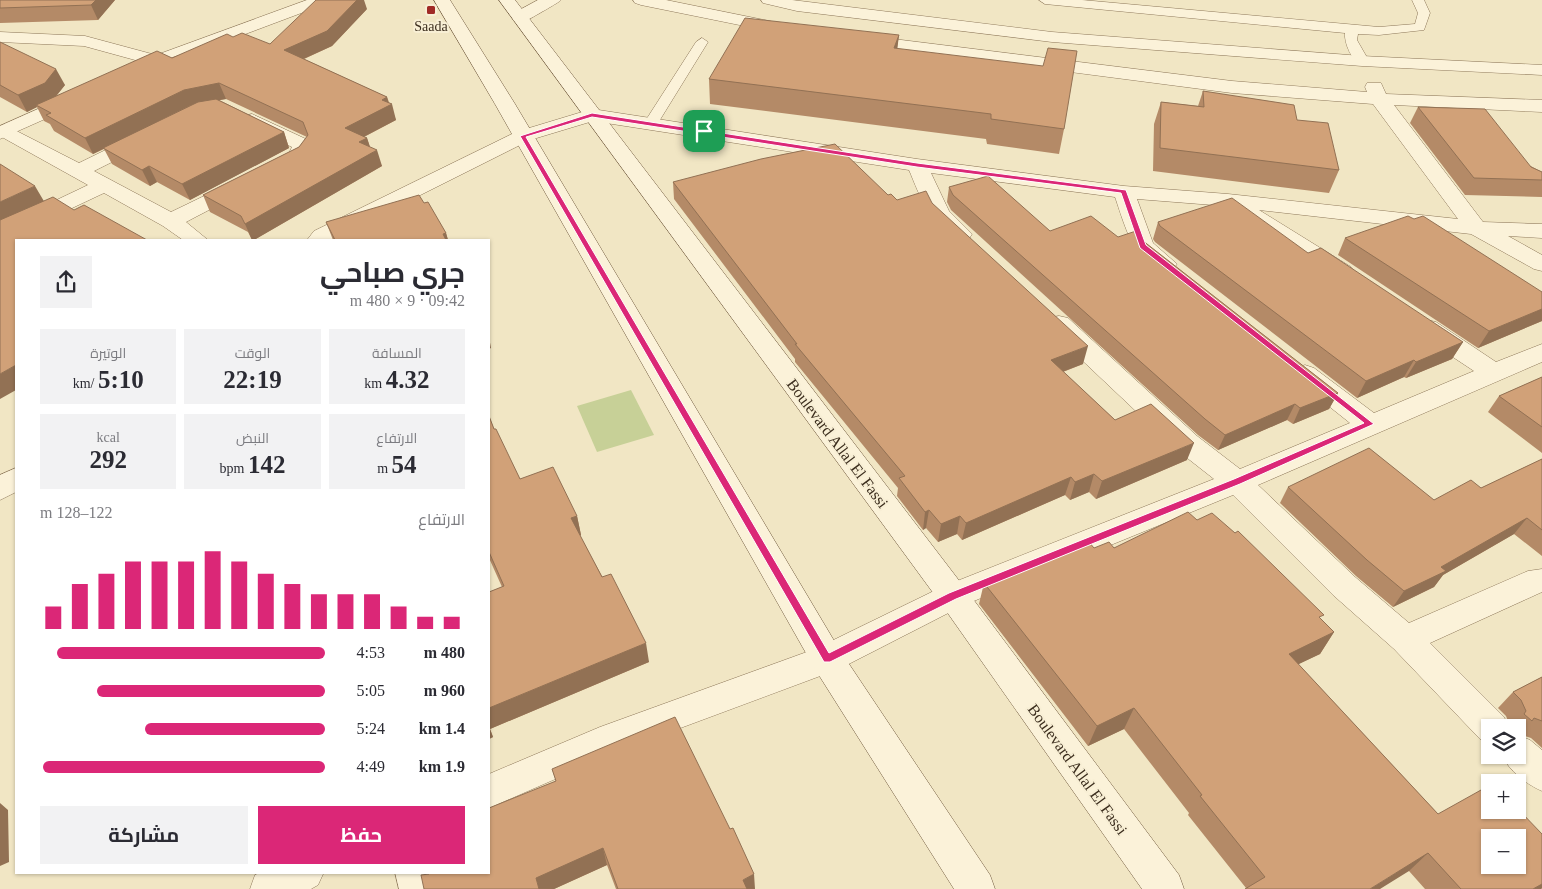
<!DOCTYPE html>
<html lang="ar">
<head>
<meta charset="utf-8">
<style>
  :root { --surface:#fff; --page:#f2f2f3; --text:#2b2b33; --muted:#7c7c81; --accent:#db2777 }
  body { margin:0; font-family:"Times New Roman",Cairo,serif; background:var(--page); color:var(--text); direction:rtl; height:100vh; display:flex; flex-direction:column; font-size:19px; white-space:nowrap }
  * { box-sizing:border-box; margin:0 }
  p { font-size:16px; color:var(--muted) }
  .icon { flex:none; width:28px; height:28px; fill:none; stroke:currentColor; stroke-width:2; stroke-linecap:round; stroke-linejoin:round }
  .map { position:relative; flex:1; overflow:hidden; direction:ltr }
  .details { position:absolute; left:15px; top:239px; width:475px; height:635px; display:flex; flex-direction:column; background:var(--surface); border-radius:0px; box-shadow:0 1px 4px #0004; direction:rtl }
  .details>* { flex:none }
  .controls { position:absolute; left:1481px; top:719px; display:grid; gap:10px }
  .controls a { display:grid; place-items:center; width:45px; height:45px; border-radius:0px; background:var(--surface); box-shadow:0 1px 4px #0004; font-size:25px }
  .pin { position:absolute; display:grid; place-items:center; width:42px; height:42px; color:#fff; margin:-21px; border-radius:10px; box-shadow:0 2px 8px #0006 }
  .round { display:grid; place-items:center; flex:none; width:52px; height:52px; border-radius:0px; background:var(--page) }
  .head { display:flex; align-items:center; justify-content:space-between; height:85px; padding:0 25px }
  h1 { font-size:28px; font-weight:700; line-height:38px }
  .stats { display:grid; grid-template-columns:repeat(3,1fr); gap:8px; height:85px; padding:5px 25px }
  .stats div { display:grid; align-content:center; border-radius:0px; background:var(--page); text-align:center }
  .stats b { font-size:25px; font-weight:700 }
  .stats small { font-size:14px; font-weight:400 }
  .stats p { font-size:14px }
  .chart { height:140px; padding:10px 25px }
  .chart p { display:flex; justify-content:space-between }
  .chart svg { width:100%; height:90px; margin-top:5px; stroke:var(--accent); stroke-width:6 }
  .button { display:flex; gap:10px; margin-top:auto; padding:10px 25px }
  .button a { flex:1; height:58px; border-radius:0px; background:var(--accent); color:#fff; font-size:20px; font-weight:700; line-height:58px; text-align:center }
  .button a+a { background:var(--page); color:var(--text) }
  ul { padding:0 25px; list-style:none; font-size:16px }
  li { display:grid; grid-template-columns:80px 60px 1fr; align-items:center; height:38px }
  li i { height:12px; border-radius:6px; background:var(--accent) }
  .map>svg:first-child { display:block }
</style>
</head>
<body>
<div class="map">
<svg width="1542" height="889" viewBox="0 0 1542 889">
  <rect width="100%" height="100%" fill="#f1e6c4"/>
  <path fill="#c7d097" d="M631,390l23,45 -57,17 -20,-46z"/>
  <g fill="none" stroke-linecap="round" stroke-linejoin="round">
    <defs>
      <path id="service" d="M1039,0h43l297,27 36,-3 3,-11 -6,-13h12l6,13 -6,17 -45,5 -21,-1 -1,6 12,21 -7,4c-10,-3 -18,-22 -17,-32l-300,-29z
        M702,38l6,4 -50,81 -2,3h-10l-2,-3 52,-81z"/>
      <path id="minor" d="M538,0h23c-1,2 -30,18 -35,21 -4,1 -8,1 -12,0l-2,-4 2,-4z
        M633,0h33l113,23 6,1 3,4 -3,4 -6,1 -138,-28 -6,-2z
        M761,0h31l260,32 310,24 180,9v10l-180,-9 -310,-24 -255,-31 -34,-8z
        M0,32l85,4 78,21 3,4 -3,4 -6,1 -73,-20 -84,-4z
        M861,35l371,46 135,11 -2,-5 2,-4h14l5,11 156,6v12l-148,-7 89,117 59,2v14l-34,-2 34,19v16l-8,-2 -63,-35 -212,-24 92,57 4,5 -4,5 -8,2 -8,-2 -109,-71 -89,-7 16,44 24,21 -4,5c-36,9 -49,-47 -58,-72l-184,-24 18,38 23,23 -3,5c-32,8 -50,-46 -60,-69l-316,-49 -63,19 -199,100h-24l7,-9 202,-99 76,-23 325,50 207,27 104,8 230,25 -85,-115 -141,-11 -377,-49 -3,-4 3,-4z
        M252,114l56,26 4,9c-3,16 -26,26 -41,22l-3,-4 3,-4 17,-8 4,-8 -47,-23 -3,-4 3,-4z
        M5,125l74,38 55,-27 7,-2 7,2 3,4 -3,4 -54,27 77,41 62,-30 7,-2 7,2 4,4 -4,4 -61,32 22,18h-25l-20,-14 -59,-33 -104,49v-15l88,-42 -88,-49v-10z
        M1059,316l9,2 129,118 43,33 110,-46 -54,-43 -4,-6 4,-6 9,-3 9,3 60,45 100,-42 -56,-37 -3,-6 3,-6 9,-2 9,2 60,40 46,-18v18l-284,123 97,92 54,46 119,-52 14,-2v23l-112,51 74,74 5,11h-19v15l-10,-4 -86,-90 -61,-54 -100,-100 -269,110 -125,64 -215,80 -135,59v-34l111,-47 215,-78 127,-62 272,-108 -37,-29 -127,-120 -3,-6 3,-6z
        M16,468v24l-16,8v-25z
        M1518,735l12,5 12,10v41c-16,-7 -33,-20 -40,-36h16z
        M262,872h62l-6,13 -7,4h-61l5,-14z
        M395,872h38l4,17h-38z"/>
      <path id="tertiary" d="M307,0h23l-2,3 -165,62 -23,11h-12l-3,-4 3,-4 23,-11z
        M74,93l7,2 2,4 -2,4 -81,36v-13z"/>
      <path id="secondary" d="M434,0h16l65,104 324,545 151,226 5,14h-41l-139,-220 -320,-565z
        M499,0h16l449,587 215,288 5,14h-42l-200,-284z"/>
    </defs>
    <use href="#service" stroke="#8d7759" stroke-width="1"/>
    <use href="#minor" stroke="#8d7759" stroke-width="1"/>
    <use href="#tertiary" stroke="#8d7759" stroke-width="1"/>
    <use href="#secondary" stroke="#6f583c" stroke-width="1"/>
    <use href="#service" fill="#fbf2d9" fill-rule="evenodd"/>
    <use href="#minor" fill="#fbf2d9" fill-rule="evenodd"/>
    <use href="#tertiary" fill="#fbf2d9" fill-rule="evenodd"/>
    <use href="#secondary" fill="#fbf2d9" fill-rule="evenodd"/>
  </g>
  <path fill="#b48a67" d="M0,0h115l-17,20 -98,3z
    M367,9l-35,37 -28,13 83,38 9,23 -32,17 3,1 3,9 12,19 -128,74h-2l-4,-8 -38,-20 -7,-17 96,-48 8,-10 -81,-38 -7,1 65,32 5,16 -99,52 -33,-18 -7,4 -38,-22 -8,-15 -11,5 -39,-23 -4,-7 -6,-3 -7,-14 -10,5 -27,-15v-55l65,43 -9,11 177,-59 37,7z
    M899,35l-2,13 167,81 -5,25 -72,-10 -1,-5 -276,-35 -1,-25z
    M1203,91l94,29 42,50 -10,23 -176,-22 1,-47 7,-22 37,4z
    M1418,107l124,65v25l-77,-2 -55,-72z
    M673,182l215,13 9,5 186,164 -20,8 52,48 72,40 -91,39 -7,-7 -19,8 -5,-5 -103,45 -5,-6 -19,8 -12,-14 -3,2 -26,-34 1,-8 -103,-126v-3l-121,-160z
    M949,187l101,44 68,6h20l200,156 -9,16 -36,15 -6,-4 -69,30 -20,-15 -247,-225 -4,-8z
    M424,203l22,30 2,7h-115l-7,-18z
    M1158,222l150,31 155,89 -11,17 -46,19 -2,-1 -47,21 -202,-156 -2,-3z
    M1345,238l197,54v29l-64,27 -140,-93z
    M1542,377v76l-54,-41 11,-16z
    M489,416l5,13 26,50 57,37 4,19 -1,1 69,126 -159,67 3,8 -4,2v-147l13,-5 -13,-29z
    M1542,459v97l-28,-22 -71,41 -9,12 -41,20 -37,-31 -76,-73 8,-16 146,13 47,-12z
    M1197,520l124,100 13,12 -14,22 -22,10 140,150 104,20v54l-1,1h-116l-16,-18 -163,17 -58,-73 1,-2 -65,-84 -36,17 -109,-142 5,-21 110,-35h20z
    M1542,677v71l-11,-10 -12,-4 -1,1v-7h-7l-5,-12 -8,-8 15,-16z
    M552,769l203,120h-139l-9,-24 -53,24h-130l5,-15 127,-93z"/>
  <path fill="#927154" d="M96,0h19l-17,20 -7,-15z
    M357,0h7l3,9 -35,37 -42,19 -6,-15z
    M899,35l-3,24 -2,-11z
    M56,69l9,16 -12,15 -17,5 1,2 -10,5 -9,-17z
    M219,83l7,16 -35,6 -98,49 -8,-16 99,-48z
    M387,97l2,8 3,-1 4,16 -46,24 -5,-16 37,-28z
    M284,132l5,16 -99,52 -8,-16z
    M367,138l5,15 5,-3 5,16 -128,74h-2l-7,-16 114,-82z
    M149,166l8,16 -7,4 -8,-16z
    M35,186l10,17 -45,22v-23z
    M446,233l2,7h-3l-2,-6z
    M1542,309v12l-64,27 11,-17z
    M489,337l2,11 -2,1z
    M1463,342l-11,17 -46,19 10,-16z
    M1088,346l-5,18 -37,14 5,-18z
    M1414,360l-10,17 -47,21 9,-17z
    M16,365v25l-16,9v-25z
    M1338,393l-9,16 -36,15 7,-16z
    M1295,404l-8,16 -69,30 7,-15z
    M1194,443l-7,17 -91,39 6,-18z
    M1094,474l-5,18 -19,8 5,-18z
    M1071,477l-6,18 -103,45 4,-17z
    M929,510l-3,18 -3,2 2,-18z
    M577,516l4,19 -6,3 -4,-20z
    M960,516l-3,18 -19,8 3,-18z
    M1527,518l-13,16 -71,41 -9,12 -41,20 11,-16 37,-24z
    M1334,632l-14,22 -44,21 13,-21z
    M646,643l3,19 -159,67 3,8 -4,2v-31z
    M1134,708l-10,21 -36,17 9,-20z
    M0,803l8,7 1,52 -9,4z
    M603,848l4,17 -53,24h-15l-3,-11z
    M1428,853l-19,18 -29,18h-10z
    M754,874l1,15h-12v-9z
    M1542,884v4l-1,1h-8z"/>
  <path fill="#d1a178" stroke="#927154" fill-rule="evenodd" d="M0,0h96l-5,5 -91,3z
    M316,0h41l-30,31 -43,19 103,47 -5,3 10,4 -47,24 22,10 -8,4 18,8 -132,74 -4,-8 -38,-21 96,-48 9,-12 -5,-13 -84,-39 -35,7 -99,48 -39,-23 5,-2 -15,-8 121,-54 15,7 55,-24 6,3 9,-4 28,11z
    M745,18l154,17 -5,13 149,18 5,-18 29,3 -13,78 -73,-10v-5l-282,-35z
    M0,42l56,27 -11,14 -27,12 -18,-10z
    M1203,91l91,14 3,15 31,3 11,47 -179,-22 1,-46 43,5z
    M216,99l68,33 -102,52 -33,-18 -7,4 -39,-22 95,-46z
    M1418,107l67,2 46,58 11,5v8l-68,-2z
    M835,144l53,51 3,-1 6,6 29,-9 6,12 156,143 -37,14 64,60 36,-16 43,39 -92,38 -8,-7 -19,8 -4,-5 -105,46 -6,-7 -19,8 -12,-14 -4,2 -26,-34 6,-2 -110,-132h2l-124,-162 88,-23z
    M0,164l35,22 -35,16z
    M988,176l62,55 41,-15 27,21 18,-6 2,6 200,156 -38,15 -5,-4 -70,31 -20,-16 -252,-224 -4,-8z
    M419,195l5,8 4,-1 18,31 -3,1 3,6h-111l-9,-18z
    M53,197l21,13 10,-5 63,35h-131v125l-16,9v-154z
    M1232,198l76,55 13,-5 142,94 -47,20 -2,-2 -48,21 -206,-155 -2,-4z
    M1408,216l6,3 9,-3 119,76v17l-53,22 -144,-93z
    M1542,377v50l-43,-31z
    M489,416l5,13h2l24,50 33,-12 24,49 -6,2 31,59 9,-3 35,69 -157,65v-116l15,-6 -15,-34z
    M1369,448l65,52 37,-20 10,8 61,-29v71l-15,-12 -86,49 5,4 -42,20 -37,-31 -79,-73z
    M1188,512l9,8 15,-7 23,20 3,-2 86,84 -5,2 15,15 -45,22 149,160 52,-29v25h28v-1l24,25v50l-9,5h-72l-33,-36 -58,36h-125l20,-12 -65,-81 2,-1 -68,-87 -37,18 -113,-143 105,-41 5,6 15,-6 5,6zM1490,838h28v27h-28z
    M1542,677v44l-8,-3 -2,3 -8,-7 2,-3 -5,-11 -8,-8z
    M675,717l55,112 3,-1 21,46 -11,6 4,9h-129l-15,-41 -67,30 3,11h-115l-3,-14 8,-1v-2h60v-64l67,-27 -4,-12z"/>
  <path fill="#db2777" stroke="#fff" fill-rule="evenodd" d="M592,113l325,50 209,27 20,55 228,179 -134,60 -284,115 -126,63h-6l-304,-526zM592,117l325,50 204,26 19,55 224,175 -130,56 -285,114 -120,60 -303,-516z"/>
  <rect fill="#a02a25" stroke="#f8efd5" stroke-width="2" x="426" y="5" width="10" height="10" rx="2.5"/>
  <g text-anchor="middle" stroke-width="4" stroke-linejoin="round" paint-order="stroke">
    <g font-size="14" fill="#3c2e1e" stroke="#f8efd5">
      <text x="431" y="31">Saada</text>
    </g>
    <g font-size="16" fill="#3c2e1e" stroke="#f8efd5">
      <text transform="translate(838 443) rotate(53)" y="6">Boulevard Allal El Fassi</text>
      <text transform="translate(1078 769) rotate(54)" y="6">Boulevard Allal El Fassi</text>
    </g>
  </g>
</svg>
<div class="controls">
<a><svg class="icon" aria-label="layers" viewBox="0 0 24 24"><path d="M12 4l9 5-9 5-9-5zM3 14l9 5 9-5"/></svg></a>
<a>+</a>
<a>−</a>
</div>
<div class="pin" style="left:704px;top:131px;background:#1e9e55"><svg class="icon" aria-label="arrive" viewBox="0 0 24 24"><path d="M6 21V4h12l-3 4 3 4H6"/></svg></div>
<section class="details">
<div class="head"><div><h1>جري صباحي</h1><p>09:42 · 9 × 480 m</p></div><a class="round"><svg class="icon" aria-label="share" viewBox="0 0 24 24"><path d="M12 15V3M7 8l5-5 5 5M5 13v7h14v-7"/></svg></a></div>
<div class="stats">
<div><p>المسافة</p><b>4.32<small> km</small></b></div>
<div><p>الوقت</p><b>22:19</b></div>
<div><p>الوتيرة</p><b>5:10<small> /km</small></b></div>
</div>
<div class="stats">
<div><p>الارتفاع</p><b>54<small> m</small></b></div>
<div><p>النبض</p><b>142<small> bpm</small></b></div>
<div><p>kcal</p><b>292</b></div>
</div>
<div class="chart"><p><span>الارتفاع</span>122–128 m</p>
<svg viewBox="0 0 160 44" preserveAspectRatio="none"><path d="M5 44V33M15 44V22M25 44V17M35 44V11M45 44V11M55 44V11M65 44V6M75 44V11M85 44V17M95 44V22M105 44V27M115 44V27M125 44V27M135 44V33M145 44V38M155 44V38"/></svg>
</div>
<ul>
<li><b>480 m</b>4:53<i style="width:94%"></i></li>
<li><b>960 m</b>5:05<i style="width:80%"></i></li>
<li><b>1.4 km</b>5:24<i style="width:63%"></i></li>
<li><b>1.9 km</b>4:49<i style="width:99%"></i></li>
</ul>
<div class="button"><a>حفظ</a><a>مشاركة</a></div>
</section>
</div>
</body>
</html>
